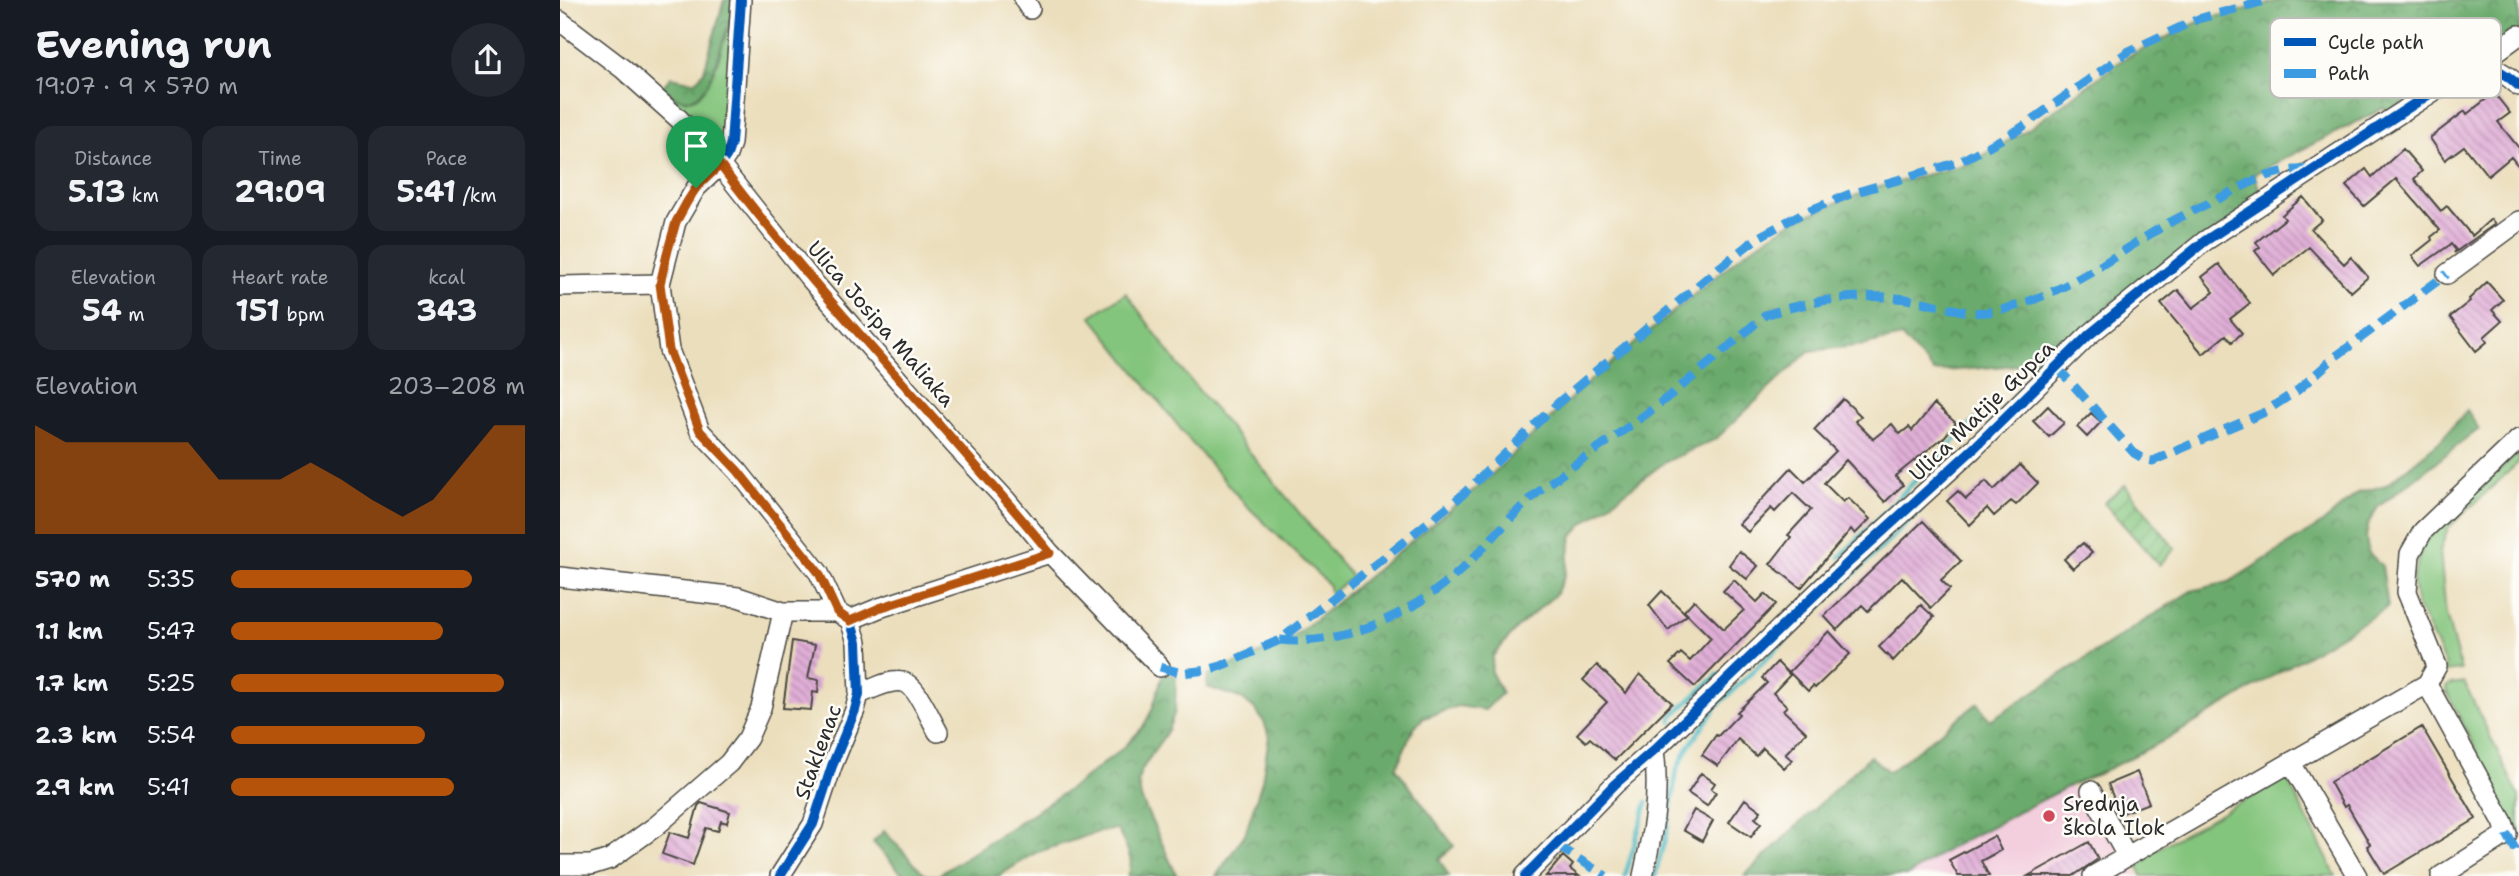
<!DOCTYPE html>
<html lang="en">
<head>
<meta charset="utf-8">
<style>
  :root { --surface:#171b24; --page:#242831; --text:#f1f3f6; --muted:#9ea1a6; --accent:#b45309 }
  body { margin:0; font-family:"Shantell Sans",sans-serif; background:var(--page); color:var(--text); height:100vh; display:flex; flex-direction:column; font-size:26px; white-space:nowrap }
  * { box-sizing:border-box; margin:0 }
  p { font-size:23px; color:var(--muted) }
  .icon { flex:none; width:38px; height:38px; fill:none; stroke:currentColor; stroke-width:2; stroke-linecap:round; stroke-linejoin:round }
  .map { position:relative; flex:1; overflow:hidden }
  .sheet { display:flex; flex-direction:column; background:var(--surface); width:560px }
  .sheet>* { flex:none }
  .pin { position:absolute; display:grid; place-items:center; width:60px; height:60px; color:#fff; margin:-72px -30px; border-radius:50% 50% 50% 0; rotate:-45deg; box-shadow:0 0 7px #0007 }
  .pin .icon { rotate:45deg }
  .round { display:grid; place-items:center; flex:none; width:74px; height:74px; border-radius:37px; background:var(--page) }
  .headline { display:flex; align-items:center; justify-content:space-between; height:119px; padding:0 35px }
  h1 { font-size:38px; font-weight:700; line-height:52px }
  .figures { display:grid; grid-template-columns:repeat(3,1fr); gap:10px; height:119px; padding:7px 35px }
  .figures div { display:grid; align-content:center; border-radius:18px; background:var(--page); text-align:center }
  .figures b { font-size:30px; font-weight:700 }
  .figures small { font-size:19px; font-weight:400 }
  .figures p { font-size:19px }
  .chart { height:196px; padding:14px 35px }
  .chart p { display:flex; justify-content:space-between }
  .chart svg { width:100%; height:126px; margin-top:7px; fill:var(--accent); opacity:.7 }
  ul { padding:0 35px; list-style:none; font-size:23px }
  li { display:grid; grid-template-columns:112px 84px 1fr; align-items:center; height:52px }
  li i { height:18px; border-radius:9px; background:var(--accent) }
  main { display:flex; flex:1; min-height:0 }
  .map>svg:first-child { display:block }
</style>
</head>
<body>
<main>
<section class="sheet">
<div class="headline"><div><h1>Evening run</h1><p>19:07 · 9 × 570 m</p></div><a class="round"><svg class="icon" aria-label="share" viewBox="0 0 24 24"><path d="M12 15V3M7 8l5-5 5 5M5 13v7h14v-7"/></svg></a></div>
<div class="figures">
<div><p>Distance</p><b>5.13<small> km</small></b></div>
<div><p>Time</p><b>29:09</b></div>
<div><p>Pace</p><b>5:41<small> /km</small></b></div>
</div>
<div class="figures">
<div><p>Elevation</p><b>54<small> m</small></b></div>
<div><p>Heart rate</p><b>151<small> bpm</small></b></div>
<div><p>kcal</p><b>343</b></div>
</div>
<div class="chart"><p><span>Elevation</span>203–208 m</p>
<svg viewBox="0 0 160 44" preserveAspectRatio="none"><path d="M0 44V6L10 12L20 12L30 12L40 12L50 12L60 25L70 25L80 25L90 19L100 25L110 32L120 38L130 32L140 19L150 6L160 6V44z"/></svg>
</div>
<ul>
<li><b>570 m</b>5:35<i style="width:82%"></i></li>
<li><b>1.1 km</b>5:47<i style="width:72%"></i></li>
<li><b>1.7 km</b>5:25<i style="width:93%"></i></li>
<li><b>2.3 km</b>5:54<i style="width:66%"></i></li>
<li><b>2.9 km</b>5:41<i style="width:76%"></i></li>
</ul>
</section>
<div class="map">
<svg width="1959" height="876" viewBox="0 0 1959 876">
  <defs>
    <pattern id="forest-crowns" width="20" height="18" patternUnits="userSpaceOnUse" patternTransform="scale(1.75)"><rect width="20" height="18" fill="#6baa6c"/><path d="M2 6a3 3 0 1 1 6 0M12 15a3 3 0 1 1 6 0" fill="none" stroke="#588b59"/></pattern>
    <pattern id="garden-furrows" width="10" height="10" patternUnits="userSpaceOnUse" patternTransform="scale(1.75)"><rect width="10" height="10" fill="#84c57d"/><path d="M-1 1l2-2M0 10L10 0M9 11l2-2" fill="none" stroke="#6ca067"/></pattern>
    <pattern id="building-back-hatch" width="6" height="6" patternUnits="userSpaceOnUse" patternTransform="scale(1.75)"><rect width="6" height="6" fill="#e1afd8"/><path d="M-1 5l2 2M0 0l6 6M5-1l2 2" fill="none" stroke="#b78faf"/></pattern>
  </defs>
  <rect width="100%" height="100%" fill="#fdfcf7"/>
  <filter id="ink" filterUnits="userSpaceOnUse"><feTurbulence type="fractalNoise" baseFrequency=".0143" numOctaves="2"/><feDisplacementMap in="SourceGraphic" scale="14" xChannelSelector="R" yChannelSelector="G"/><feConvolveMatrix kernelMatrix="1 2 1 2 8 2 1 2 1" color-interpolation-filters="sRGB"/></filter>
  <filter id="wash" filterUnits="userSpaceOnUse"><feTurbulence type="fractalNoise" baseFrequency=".00686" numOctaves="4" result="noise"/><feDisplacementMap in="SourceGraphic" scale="28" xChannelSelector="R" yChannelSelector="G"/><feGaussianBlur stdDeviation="1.57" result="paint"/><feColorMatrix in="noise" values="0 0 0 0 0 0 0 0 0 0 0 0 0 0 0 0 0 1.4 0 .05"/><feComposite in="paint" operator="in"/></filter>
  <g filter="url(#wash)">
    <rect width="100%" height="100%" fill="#ebdebc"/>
    <path fill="#f3cfde" d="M1511,785l27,51 8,-4 21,24 11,20h-231l46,-30z"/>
    <path fill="#84c57d" stroke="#587854" stroke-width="2" d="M172,12l-2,115 -10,19 -4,1 -46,-52c7,2 14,6 21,5 22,-5 35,-68 41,-88z
      M566,293l56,77 170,207 -22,17 -1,-8 -5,-6 -80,-77 -53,-61 -100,-126z
      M1959,452v10l-71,66 -8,23 6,63 15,56 -15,2 -1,-8 -29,-62 -3,-23 11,-39z
      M1904,682l55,114v41l-73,-147v-3l4,-3z
      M1726,777l50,99h-194l-5,-16z"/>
    <path fill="url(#forest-crowns)" stroke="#4b6a4c" stroke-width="2" d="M164,0h13c-6,16 -11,32 -16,48 -10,30 -21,74 -59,39l9,-10c9,1 15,5 25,4l8,-10z
      M1722,0h237v31l-33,23 -98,58 -4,-4 -130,66 9,25 -127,85 -23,18 -67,64 -29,-1 -83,7 -32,-35 -37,8 -56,6 -93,88 -51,23 -83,63 -10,12 -7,38 -9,19 -40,35 -23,27 -2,16 11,21 -17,17 -27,-4 -34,12 -10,9 -18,41 58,78 -15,13 10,17h-233l29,-42 17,-53 7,-44 -5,-15 -10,-14 -14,-10 -33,-11 1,-12 77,-32 37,-29 165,-135 93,-90 164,-136 49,-32 78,-32 96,-25 63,-36 96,-71 76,-37z
      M1907,410l12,19 -101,78 -9,15 -3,15 2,15 14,14 6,41 -219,131 -71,36 -27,11 -118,61 -46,30h-163l126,-120 19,16 89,-69 12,17 201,-129 38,-9 92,-58 37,-31 28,-8 53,-43z
      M603,674l13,1 -1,36 -7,19 -27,41 -3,10 3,17 36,78h-49c8,-17 -4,-32 -11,-47l-22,4 -60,20 -36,23h-95l-31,-34 11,-11 41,44 12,1 143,-94 44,-35 19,-20 9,-17z"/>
    <path fill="url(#garden-furrows)" stroke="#587854" stroke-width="2" d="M1565,485l50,64 -16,16 -55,-62z"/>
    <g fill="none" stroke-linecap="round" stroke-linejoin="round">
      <path stroke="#4ab8c3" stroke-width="4.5" d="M1280,557l135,-137
        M1112,722l-1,-5 47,-42
        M1065,876l22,-74
        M1095,876l12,-45 10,-62 12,-23 29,-41 204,-196"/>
    </g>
    <g id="blocks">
      <path fill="url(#building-back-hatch)" d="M1934,93l16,20 -12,9 21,26v19l-8,-10 -23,19 -24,-30 -19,14 -15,-22 35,-27 2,3z
        M1843,149l19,22 -8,8 27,32 6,-5 25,30 19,-17 4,5 -41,29 2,-3 -5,-6 -31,22 -8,-10 20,-16 -1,-3 9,-7 -44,-51 -32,27 -18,-20 20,-17 6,8z
        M1743,197l19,23 -11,9 33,35 7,-7 17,20 -17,15 -42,-45 -35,28 -19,-24 5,-4 -4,-5 29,-23 -3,-4z
        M1659,264l31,39 -20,16 12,14 -10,9 -6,-7 -23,19 -42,-50 17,-14 15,18 21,-16 -12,-15z
        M1927,282l16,18 -11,10 10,11 -18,16 3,5 -11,9 -26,-34 20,-16 -1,-2z
        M1283,399l18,17 -6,5 18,18 19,-15 8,10 9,-7 3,4 22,-27 22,19 -15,18 -1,-1 -45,36 8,9 -18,17 -39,-42 -22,23 19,19 5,-4 22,21 -15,15 -4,-5 -50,59 -31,-24 21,-27 -3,-2 23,-25 -18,-17 -18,19 -4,-4 -23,24 -9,-8 52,-56 14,14 31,-31 -22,-21z
        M1488,406l16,17 -15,14 -16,-16z
        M1531,413l10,9 -14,15 -10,-10z
        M1460,465l18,18 -22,22 -5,-4 -17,15 -7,-8 -17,17 -23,-24 11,-10 8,8 20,-18 8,9z
        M1363,521l38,40 -20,19 9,9 -19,19 -29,-31 -34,34 -6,-6 -25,25 -13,-14z
        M1523,543l9,10 -19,16 -9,-10z
        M1179,551l19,15 -11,13 -18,-14z
        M1174,580l23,22 8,-8 11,10 -81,83 -25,-23 11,-11 9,8 21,-23 -27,-27 10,-11 30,29 20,-19 -21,-19z
        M1102,591l25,24 -19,15 -19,-25z
        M1361,605l13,12 -41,44 -14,-14z
        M1269,631l21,23 -35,34 -2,-2 -5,5 -19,-19z
        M232,641l23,4 -7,33 11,2 -1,13 -5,-1 -2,18 -28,-2z
        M1217,662l13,13 -17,18 14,13 -4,4 23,22 -21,22 7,6 -8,8 -21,-20 -7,8 -18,-17 -20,27 -16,-11 14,-20 2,1 21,-22 -2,-2 30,-29 -5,-5z
        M1037,665l29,28 14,-19 32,29 -57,57 -25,-22 -4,4 -9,-8 30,-32 -24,-22z
        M1862,727l54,92 -92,55 -17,-28 3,-2 -23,-39 -3,2 -14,-25z
        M1577,772l12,31 -29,11 -12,-30z
        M1141,773l14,10 -4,6 5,3 -9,14 -19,-13z
        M1185,799l16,12 -6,7 6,5 -10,14 -22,-15z
        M141,803l29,9 -3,11 -6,-2 -3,10 -12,-3 -13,37 -31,-11 8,-22 19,6 9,-32z
        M1134,810l19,11 -11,20 -19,-11z
        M1434,836l7,14 -20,11 8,15h-31l-9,-16z
        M1529,842l9,17 -25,17h-45z
        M1003,856l10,9 -3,4 9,7h-33z"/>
    </g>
  </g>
  <g filter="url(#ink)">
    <use href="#blocks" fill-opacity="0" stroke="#484641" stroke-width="2"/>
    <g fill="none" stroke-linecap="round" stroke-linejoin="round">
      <defs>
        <path id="minor" d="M181,0l-10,143 -4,12 -7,10 -24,23 -20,34 -16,62 9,66 31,81 38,40 81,102 18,39 13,8 7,22 2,52 -4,16 -23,56 -19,58 -33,52
          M464,0l6,9
          M0,21l63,48 56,50 41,46 88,111 146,168 52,56 44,53 110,114
          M1924,65l9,-11 26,-19
          M1887,274l72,-53
          M0,286l100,-2
          M0,577l178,20 45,15
          M290,620l29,-12 171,-55
          M1867,684l76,138 4,12 -66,42
          M299,694c12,-4 30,-15 44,-12 13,2 28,38 35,50
          M1731,763l66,113
          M1531,791l36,65
          M0,865h31l19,-6 46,-33 73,-63 19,-25 13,-30 22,-96h54
          M965,876l90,-92 39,-34 196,-189 122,-111 117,-115 116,-94 264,-173c22,-4 34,3 50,18
          M1083,876c10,-45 17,-80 11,-126
          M1533,876l334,-192 10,-18 -30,-74 3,-38 13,-23 96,-92"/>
      </defs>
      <use href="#minor" stroke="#484641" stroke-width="22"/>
      <use href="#minor" stroke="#fff" stroke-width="19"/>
      <path stroke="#3d9ce1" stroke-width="9" stroke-dasharray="18 9" stroke-linecap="butt" d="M1496,366l78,87 12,7 7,1 110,-48 35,-23 37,-33 112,-83
        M720,640c65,7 136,-28 183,-72 28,-26 50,-56 79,-79 38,-30 79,-55 117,-85 36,-28 72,-59 106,-89 41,-13 90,-22 132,-17 25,2 50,11 73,14 27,3 53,-8 77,-18 43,-18 80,-47 120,-70 17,-9 35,-18 53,-26 28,-15 58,-31 90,-28
        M600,667l21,6 26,-3 14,-4 59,-26 180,-143 99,-95 161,-135 37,-29 44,-24 49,-20 109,-32 59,-32 111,-79 69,-32 70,-19
        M1947,834l12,22
        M996,845l50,31"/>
      <defs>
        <path id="cycleway" d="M181,0l-10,143 -4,12 -7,10 -24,23 -20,34 -16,62 9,66 31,81 38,40 81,102 18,39 13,8 7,22 2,52 -4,16 -23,56 -19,58 -33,52
          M965,876l90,-92 39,-34 196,-189 122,-111 117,-115 116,-94 264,-173c22,-4 34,3 50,18"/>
      </defs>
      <use href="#cycleway" stroke="#fdfcf7" stroke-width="15"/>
      <use href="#cycleway" stroke="#0057b8" stroke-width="10"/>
    </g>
  </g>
  <g fill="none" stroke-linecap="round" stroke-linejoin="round" filter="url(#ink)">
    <defs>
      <path id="route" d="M160,165c102,136 223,257 330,388l-171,55 -29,13 -13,-9 -18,-39 -81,-102 -38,-40 -31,-81 -9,-66 8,-34 8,-28 11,-20 9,-14z"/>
    </defs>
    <use href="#route" stroke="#fff" stroke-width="14"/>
    <use href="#route" stroke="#b45309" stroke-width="9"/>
  </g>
  <circle fill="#d1495b" stroke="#fdfcf7" stroke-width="2.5" cx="1489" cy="816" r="7"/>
  <g text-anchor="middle" stroke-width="5" stroke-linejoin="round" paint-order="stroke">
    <g font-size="21" fill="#2b2b2b" stroke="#fdfcf7">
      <text transform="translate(321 324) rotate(49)" y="7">Ulica Josipa Maliaka</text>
      <text transform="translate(1422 411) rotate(-44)" y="7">Ulica Matije Gupca</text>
      <text transform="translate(258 752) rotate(-70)" y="7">Staklenac</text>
    </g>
    <g font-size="21" fill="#2b2b2b" stroke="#fdfcf7" text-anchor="start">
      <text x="1503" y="811">Srednja<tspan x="1503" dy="24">škola Ilok</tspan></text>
    </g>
  </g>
  <rect x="1710" y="18" width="231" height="80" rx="10" fill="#fdfcf7" stroke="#bebdba" stroke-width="2"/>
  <rect x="1724" y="38" width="32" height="8" fill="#0057b8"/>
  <rect x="1724" y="69" width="32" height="9" fill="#3d9ce1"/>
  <g font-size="19" fill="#2b2b2b">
    <text x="1768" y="49">Cycle path</text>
    <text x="1768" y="80">Path</text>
  </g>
</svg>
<div class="pin" style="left:136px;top:188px;background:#1e9e55"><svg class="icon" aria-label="arrive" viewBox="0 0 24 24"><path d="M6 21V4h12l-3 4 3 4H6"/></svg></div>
</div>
</main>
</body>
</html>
